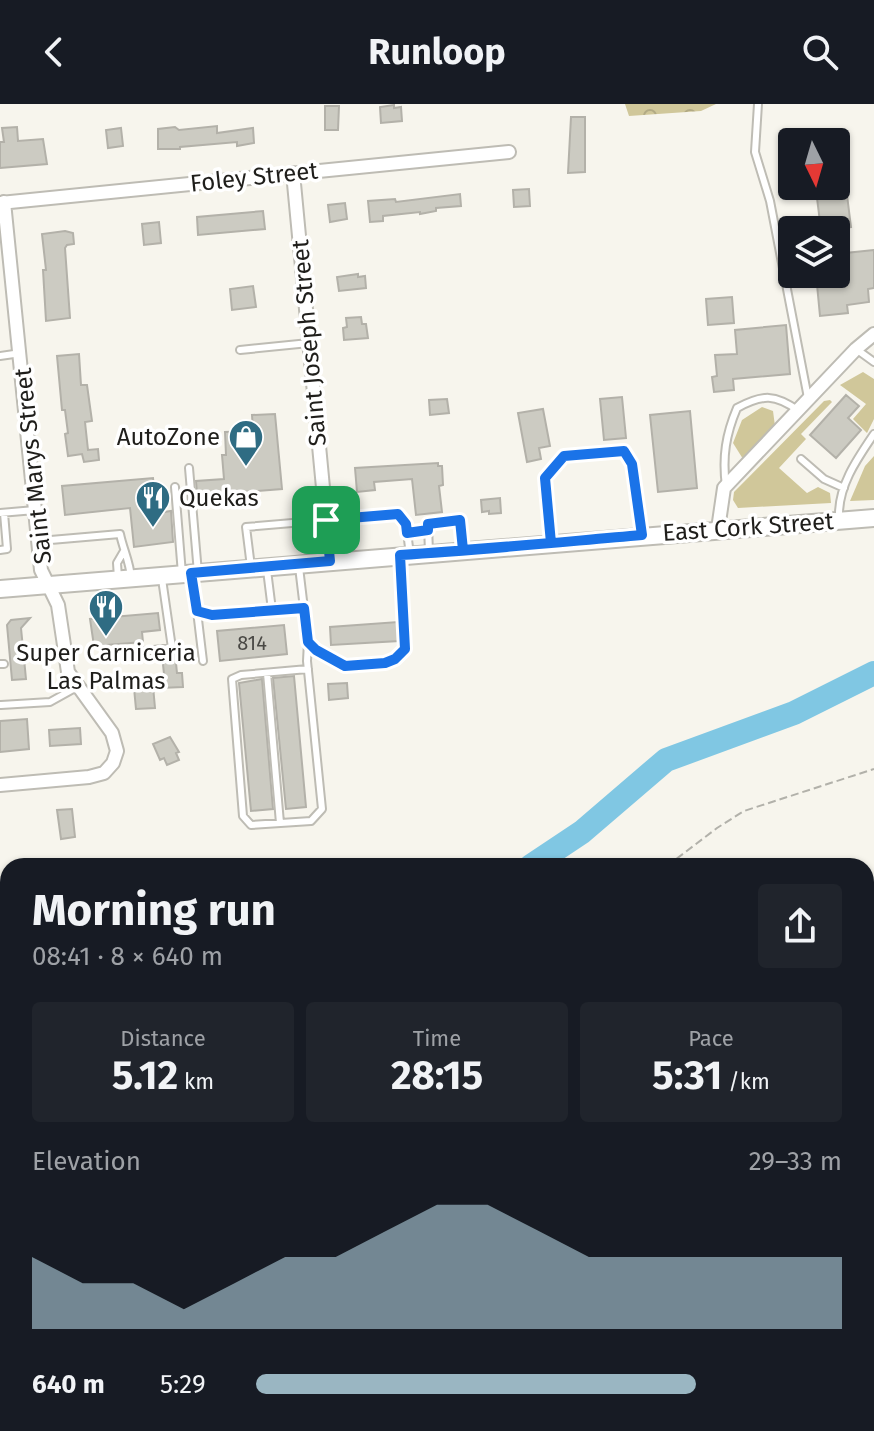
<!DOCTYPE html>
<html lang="en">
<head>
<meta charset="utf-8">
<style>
  :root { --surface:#171b24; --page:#20242c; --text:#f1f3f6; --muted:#9ea1a6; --accent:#9ab6c2 }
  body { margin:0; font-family:"Fira Sans",sans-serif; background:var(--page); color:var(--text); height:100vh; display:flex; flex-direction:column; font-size:30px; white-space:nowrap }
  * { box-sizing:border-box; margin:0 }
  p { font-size:26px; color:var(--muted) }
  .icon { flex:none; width:44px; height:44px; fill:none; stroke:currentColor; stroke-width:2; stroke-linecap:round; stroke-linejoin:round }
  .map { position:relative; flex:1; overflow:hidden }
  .details { position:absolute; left:0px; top:754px; width:874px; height:574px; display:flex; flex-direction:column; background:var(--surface); border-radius:24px 24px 0 0; box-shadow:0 2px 6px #0004 }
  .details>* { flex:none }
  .needle { width:52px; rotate:175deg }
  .buttons { position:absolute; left:778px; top:24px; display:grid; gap:16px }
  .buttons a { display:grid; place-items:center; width:72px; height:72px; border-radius:8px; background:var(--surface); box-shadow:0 2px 6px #0004; font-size:40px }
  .pin { position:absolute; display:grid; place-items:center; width:68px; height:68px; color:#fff; margin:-34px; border-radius:16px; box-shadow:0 4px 12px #0006 }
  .round { display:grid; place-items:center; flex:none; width:84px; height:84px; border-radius:8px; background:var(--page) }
  .summary { display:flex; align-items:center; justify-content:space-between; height:136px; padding:0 32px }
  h1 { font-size:44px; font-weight:700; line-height:60px }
  .figures { display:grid; grid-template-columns:repeat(3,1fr); gap:12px; height:136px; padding:8px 32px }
  .figures div { display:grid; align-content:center; border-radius:8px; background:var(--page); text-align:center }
  .figures b { font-size:40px; font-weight:700 }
  .figures small { font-size:22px; font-weight:400 }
  .figures p { font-size:22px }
  .chart { height:224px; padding:16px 32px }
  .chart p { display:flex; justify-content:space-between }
  .chart svg { width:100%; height:144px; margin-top:8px; fill:var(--accent); opacity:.7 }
  ul { padding:0 32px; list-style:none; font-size:26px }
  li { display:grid; grid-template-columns:128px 96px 1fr; align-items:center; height:60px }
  li i { height:20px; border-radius:10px; background:var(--accent) }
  header { display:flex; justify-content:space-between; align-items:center; height:104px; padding:0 32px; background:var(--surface); font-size:36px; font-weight:700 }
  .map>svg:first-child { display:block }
</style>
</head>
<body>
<header><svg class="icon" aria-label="back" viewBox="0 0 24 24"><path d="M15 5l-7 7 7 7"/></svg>Runloop<svg class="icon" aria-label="search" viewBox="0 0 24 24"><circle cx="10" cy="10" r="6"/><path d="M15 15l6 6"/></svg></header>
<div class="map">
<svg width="874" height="1327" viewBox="0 0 874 1327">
  <defs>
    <pattern id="forest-crowns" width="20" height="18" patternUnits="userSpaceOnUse" patternTransform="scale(2)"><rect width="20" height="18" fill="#d0c79a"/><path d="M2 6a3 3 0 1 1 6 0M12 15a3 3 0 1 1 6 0" fill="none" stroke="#b2aa84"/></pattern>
  </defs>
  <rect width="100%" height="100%" fill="#f7f5ed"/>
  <path fill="#d0c79a" d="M863,268l11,7v40l-7,14 -14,-14 13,-15 -26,-19z
    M830,296l2,2 -31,32 5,5 -27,29 28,25 11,-6 12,6 1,10 -93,5 -5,-8 1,-8 90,-91z
    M762,303l11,4 2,15 -32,33 -10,-16 9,-23z
    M874,352v44l-24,1 15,-35z"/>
  <path fill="url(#forest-crowns)" d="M625,0h91l-15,7 -72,5z"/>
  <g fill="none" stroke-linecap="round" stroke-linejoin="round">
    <path stroke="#80c7e3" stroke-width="24" d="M531,762l51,-34 84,-72 128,-47 80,-40"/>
  </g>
  <path fill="#cccbc2" stroke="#b3b1a9" stroke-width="2" d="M394,1v3l7,-1 1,14 -21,2 -1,-16z
    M325,2h14l-1,24h-13z
    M571,13h14v55l-17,1z
    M217,22v7l36,-5 1,15 -17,3v-4l-57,5v2h-22v-20l17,-2 4,3z
    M17,23l1,14 25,-2 4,25 -47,4v-26h4l-2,-14z
    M121,24l2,18 -15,2 -2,-18z
    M828,82l18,1 5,40 -30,3 -5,-40 12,-2z
    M529,85l1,17 -16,1 -1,-17z
    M460,90l1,12 -25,2v3l-16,3v-2l-37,4v5l-13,1 -2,-21 27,-2 1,3z
    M345,99l2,16 -17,3 -2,-17z
    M263,107l2,18 -67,6 -1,-18z
    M159,118l2,21 -17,2 -2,-21z
    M65,127l8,2 1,11 -7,1 -2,3 5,70 -24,3 -3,-51h3l-4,-36z
    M874,146v38l-6,1 1,13 -22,3 1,8 -28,3 -4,-42h20v-20z
    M358,170v3l7,-1 1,12 -27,3 -2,-14z
    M253,182l3,21 -24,3 -2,-21z
    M732,193l2,26 -26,2 -2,-26z
    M361,213l1,7h4l2,14 -24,2 -1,-12 4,-1 -1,-9z
    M786,221l4,49 -57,5 1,11 -20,2 -2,-15 5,-1 -2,-21 22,-1 -2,-24z
    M79,250l2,31h6l5,36 -7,1 3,28 10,-1 1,11 -15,2 -2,-8 -14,2 -3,-22 3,-1 -3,-23h-3l-5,-54z
    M846,291l13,11 -11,12 13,12 -25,28 -26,-23z
    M622,293l4,41 -22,2 -4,-41z
    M447,295l2,14 -19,2 -1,-15z
    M543,305l7,37 -11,2 2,11 -14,3 -9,-49z
    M690,307l7,77 -39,4 -8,-77z
    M275,310l7,75 -64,5 1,10 -21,2 -2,-25 28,-2 -2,-24h4l-1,-23 28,-1 -1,-16z
    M438,359v3h4l1,19 -4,1 3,26 -26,3 -4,-36 -38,3 1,8 -18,2 -2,-24z
    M153,374l4,35 14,-2 2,31 -39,5 -4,-39 -65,7 -3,-29z
    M500,394l1,15 -12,1v-3l-7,1 -1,-12z
    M158,509l2,17 -18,2 1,10 -49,4 -4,-27z
    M30,514l-9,10 5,51 -14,1 -5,-55 4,-5z
    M398,518l1,19 -68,4 -1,-18z
    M284,521l3,29 -67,7 -3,-30z
    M175,549l2,20h5l1,14 -23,1 -1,-13 5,-1 -2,-19z
    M294,572l12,131 -20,2 -13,-131z
    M262,575l11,130 -22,2 -12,-128z
    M347,579l1,15 -19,2 -1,-16z
    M153,582l2,22 -19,1 -2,-21z
    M27,615l2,30 -29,3v-31z
    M80,624l1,16 -31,2 -1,-16z
    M170,633l9,15 -3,1 3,7 -12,5 -3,-7 -4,2 -7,-16z
    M72,705l3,28 -14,2 -4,-29z"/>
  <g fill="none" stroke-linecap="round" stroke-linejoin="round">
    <defs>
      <path id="service" d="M758,0l-3,48 15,49 38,197
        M856,245l18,13
        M240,246l69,-7
        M0,252l21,-3
        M801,355l23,20 20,9
        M189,364l9,105
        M726,382c-4,-29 0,-52 11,-78 26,-14 38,-14 62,3
        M175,383l7,87
        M0,409l35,-3
        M839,413c-1,-31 18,-58 35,-83
        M407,429l21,-3
        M39,437l81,-7c3,15 10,28 11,44
        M551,437l-6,-63 19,-22 60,-5 8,13 10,71
        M0,446l7,-1 -3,-36
        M429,449l-1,-29 32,-4 3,30
        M251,463l-5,-40 152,-13 8,10 4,31
        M299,463l9,75c9,9 25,22 37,24 20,4 47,-4 60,-17l-5,-92
        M267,466l5,40
        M191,471l6,36 15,4 92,-7
        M118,474l-1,-15 7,-12
        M197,507l6,50
        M135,548l37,-4 -10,-69
        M0,560h4
        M308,565l-67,6 -9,4 11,137 8,9 60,-4 11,-12 -15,-148 1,-19
        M267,569l13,150
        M1,601l49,-3 27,-15
        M0,1197l8,-1
        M0,1238l8,-2
        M23,1320l1,7
        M105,1320l2,7
        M152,1320l3,7
        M29,1327l37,-7"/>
      <path id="minor" d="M293,69l37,388
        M0,99l509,-51
        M718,425l6,-41 132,-139 18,-15
        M0,681l89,-8 15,-4 9,-10 4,-12 -5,-18 -44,-61 -10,-67 -17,-35 -37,-368
        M0,868l8,-1
        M0,1041l8,-1"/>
      <path id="tertiary" d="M0,485l874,-71"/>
    </defs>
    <use href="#service" stroke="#bebcb4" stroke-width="10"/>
    <use href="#minor" stroke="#bebcb4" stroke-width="16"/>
    <use href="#tertiary" stroke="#bebcb4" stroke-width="20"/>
    <path stroke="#b2b1aa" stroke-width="2" stroke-dasharray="8 4" stroke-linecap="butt" d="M667,762l50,-38 27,-17 130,-42
      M866,1151l8,6"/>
    <use href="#service" stroke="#fff" stroke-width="6"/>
    <use href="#minor" stroke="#fff" stroke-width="12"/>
    <use href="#tertiary" stroke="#fff" stroke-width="16"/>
  </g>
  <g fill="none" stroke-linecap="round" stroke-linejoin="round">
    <defs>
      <path id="route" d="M326,416l4,41 -139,12 6,38 15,4 92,-7 4,34 8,8 29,16 40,-3 10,-4 10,-10 -5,-94c81,-5 161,-13 242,-20l-10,-71 -8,-13 -60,5 -19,22 6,65 -88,7 -3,-30 -32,4v6l-21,3 -1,-9 -8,-10 -72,6"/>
    </defs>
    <use href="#route" stroke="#fff" stroke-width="16"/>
    <use href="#route" stroke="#1a73e8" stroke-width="10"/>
  </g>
  <defs>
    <symbol id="shop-pin" viewBox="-11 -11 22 30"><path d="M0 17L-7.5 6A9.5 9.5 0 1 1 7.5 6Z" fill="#2f6c83" stroke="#fff"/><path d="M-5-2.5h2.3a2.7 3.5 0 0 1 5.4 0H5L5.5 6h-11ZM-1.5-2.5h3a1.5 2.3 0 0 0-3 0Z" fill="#fff"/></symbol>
    <symbol id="restaurant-pin" viewBox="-11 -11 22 30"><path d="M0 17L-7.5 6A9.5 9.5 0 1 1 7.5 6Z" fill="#2f6c83" stroke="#fff"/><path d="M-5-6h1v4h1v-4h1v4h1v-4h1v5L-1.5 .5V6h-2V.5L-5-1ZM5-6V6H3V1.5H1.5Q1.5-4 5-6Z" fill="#fff"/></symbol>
  </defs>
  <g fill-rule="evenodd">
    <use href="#shop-pin" x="226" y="313" width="40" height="54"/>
    <use href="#restaurant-pin" x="133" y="374" width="40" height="54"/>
    <use href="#restaurant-pin" x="86" y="483" width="40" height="54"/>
  </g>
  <g text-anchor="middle" stroke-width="7" stroke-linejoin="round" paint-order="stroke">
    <g font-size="20" fill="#4a4945">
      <text x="252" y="546">814</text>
    </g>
    <g font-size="24" fill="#1f1e1b" stroke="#fff">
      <text transform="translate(254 73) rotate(-6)" y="8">Foley Street</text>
      <text transform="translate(309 239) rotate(-95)" y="8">Saint Joseph Street</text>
      <text transform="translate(33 362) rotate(-96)" y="8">Saint Marys Street</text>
      <text transform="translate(748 423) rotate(-4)" y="8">East Cork Street</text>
    </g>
    <g font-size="24" fill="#1f1e1b" stroke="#fff" text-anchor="end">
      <text x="220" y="341">AutoZone</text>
      <text x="179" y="402" text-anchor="start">Quekas</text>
      <text x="106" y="557" text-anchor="middle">Super Carniceria<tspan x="106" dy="28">Las Palmas</tspan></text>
    </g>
  </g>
</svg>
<div class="buttons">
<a><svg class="needle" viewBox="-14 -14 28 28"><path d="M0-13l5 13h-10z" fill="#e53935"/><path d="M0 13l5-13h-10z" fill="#9ea1a6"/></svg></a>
<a><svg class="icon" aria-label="layers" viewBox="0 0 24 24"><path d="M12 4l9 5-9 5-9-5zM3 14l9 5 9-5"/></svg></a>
</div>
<div class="pin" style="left:326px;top:416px;background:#1e9e55"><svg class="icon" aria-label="arrive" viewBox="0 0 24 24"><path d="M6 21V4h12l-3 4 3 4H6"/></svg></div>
<section class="details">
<div class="summary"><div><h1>Morning run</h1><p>08:41 · 8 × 640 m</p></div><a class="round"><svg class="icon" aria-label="share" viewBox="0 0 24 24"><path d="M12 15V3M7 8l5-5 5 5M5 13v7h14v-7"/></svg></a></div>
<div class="figures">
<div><p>Distance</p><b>5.12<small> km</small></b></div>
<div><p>Time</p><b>28:15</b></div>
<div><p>Pace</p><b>5:31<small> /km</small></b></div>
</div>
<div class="chart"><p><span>Elevation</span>29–33 m</p>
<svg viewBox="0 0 160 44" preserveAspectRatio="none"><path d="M0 44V22L10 30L20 30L30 38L40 30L50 22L60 22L70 14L80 6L90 6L100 14L110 22L120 22L130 22L140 22L150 22L160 22V44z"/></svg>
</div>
<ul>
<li><b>640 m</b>5:29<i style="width:75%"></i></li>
</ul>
</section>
</div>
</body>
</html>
